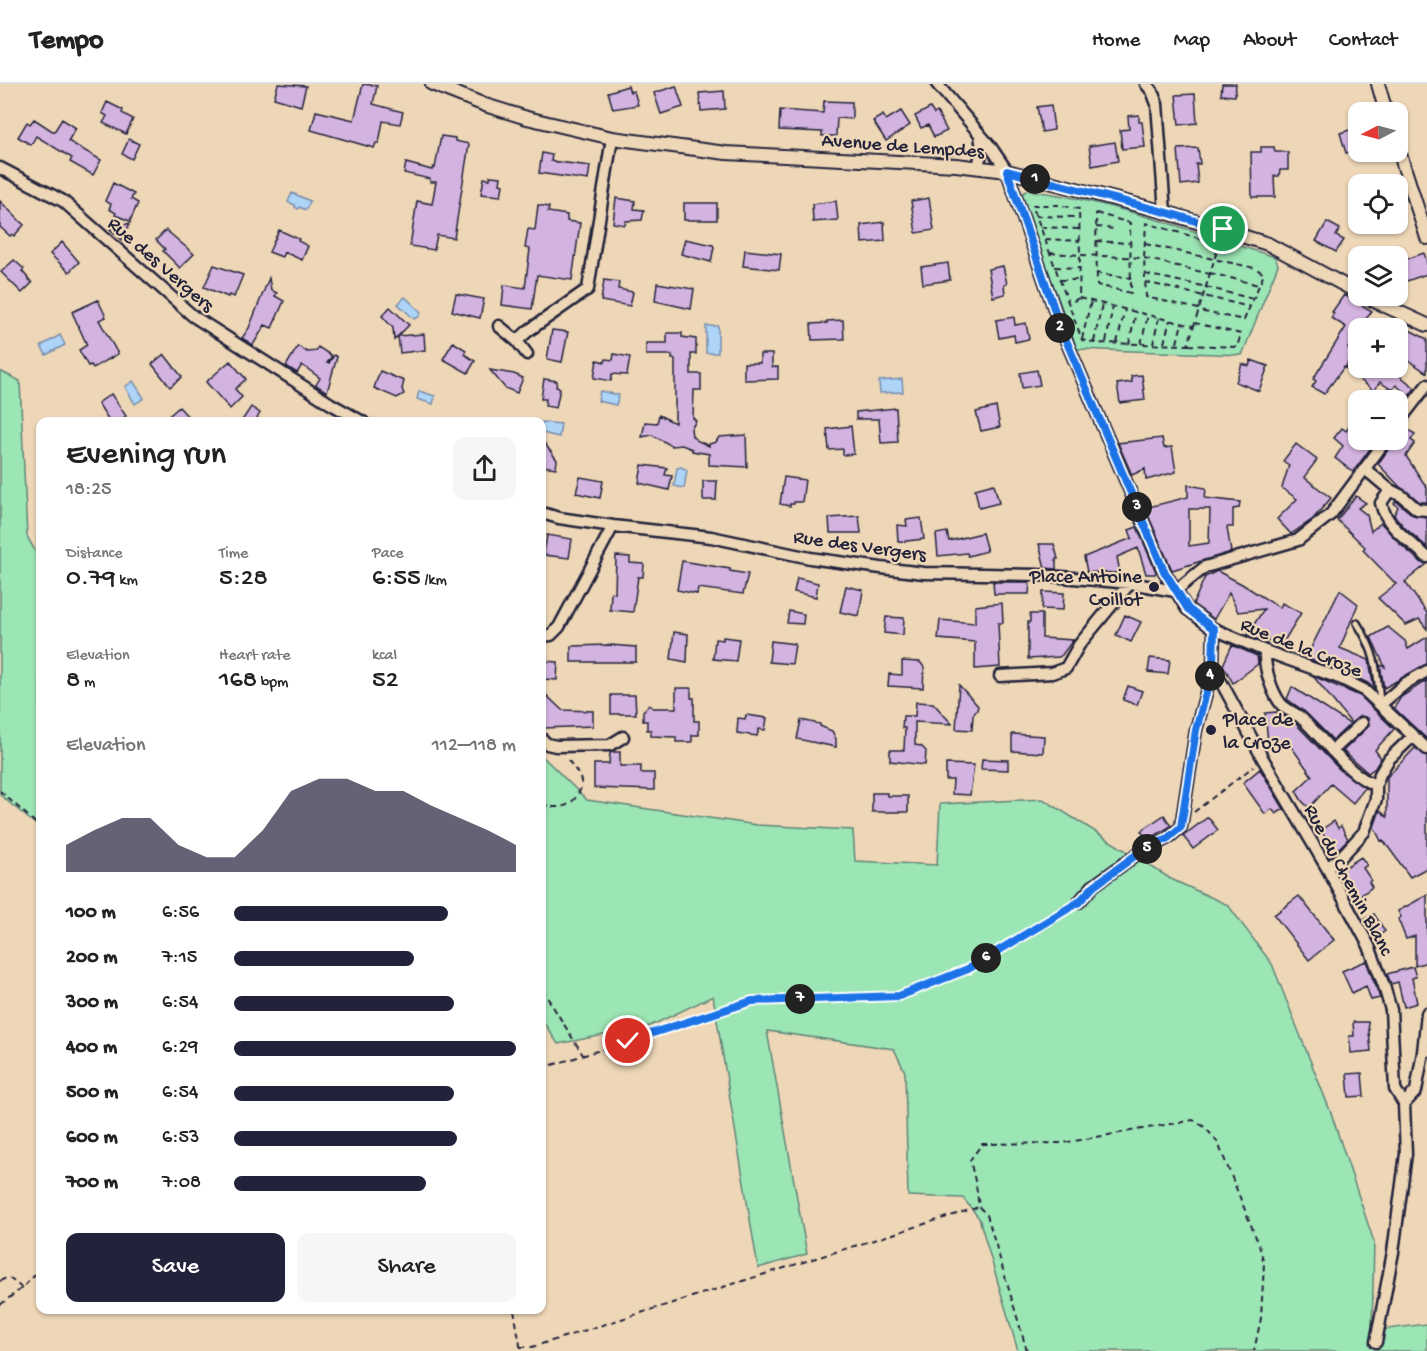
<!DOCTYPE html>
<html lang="en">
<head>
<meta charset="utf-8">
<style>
  :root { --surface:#fff; --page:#f6f6f6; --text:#222; --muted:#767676; --line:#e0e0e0; --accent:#22223b }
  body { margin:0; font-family:"Gochi Hand",sans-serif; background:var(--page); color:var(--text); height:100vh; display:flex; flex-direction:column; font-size:22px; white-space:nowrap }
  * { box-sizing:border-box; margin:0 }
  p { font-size:20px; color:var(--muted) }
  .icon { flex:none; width:33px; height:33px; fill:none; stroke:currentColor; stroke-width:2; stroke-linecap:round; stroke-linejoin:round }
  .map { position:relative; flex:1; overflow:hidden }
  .sheet { position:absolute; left:36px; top:333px; width:510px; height:897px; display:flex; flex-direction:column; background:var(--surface); border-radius:12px; box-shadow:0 2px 4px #0004 }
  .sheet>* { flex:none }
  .needle { width:39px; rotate:264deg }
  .tools { position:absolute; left:1348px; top:18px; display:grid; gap:12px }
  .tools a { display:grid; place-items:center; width:60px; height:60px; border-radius:12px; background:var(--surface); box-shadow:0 2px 4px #0004; font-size:30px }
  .pin { position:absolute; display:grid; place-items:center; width:51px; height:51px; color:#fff; margin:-26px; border:3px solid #fff; border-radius:50%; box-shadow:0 2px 6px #0007 }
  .km { position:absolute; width:30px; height:30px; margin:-15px; border-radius:50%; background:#222; color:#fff; font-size:16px; line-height:30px; text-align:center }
  .round { display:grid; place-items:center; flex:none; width:63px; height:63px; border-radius:12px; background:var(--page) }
  .overview { display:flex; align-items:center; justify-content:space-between; height:102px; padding:0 30px }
  h1 { font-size:33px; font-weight:600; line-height:45px }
  .metrics { display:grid; grid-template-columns:repeat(3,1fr); gap:9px; height:102px; padding:6px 30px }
  .metrics div { display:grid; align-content:center }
  .metrics b { font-size:26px; font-weight:600 }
  .metrics small { font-size:16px; font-weight:400 }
  .metrics p { font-size:16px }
  .chart { height:168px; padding:12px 30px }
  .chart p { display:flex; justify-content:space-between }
  .chart svg { width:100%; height:108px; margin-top:6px; fill:var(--accent); opacity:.7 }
  .action { display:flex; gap:12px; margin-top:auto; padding:12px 30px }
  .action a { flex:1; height:69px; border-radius:12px; background:var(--accent); color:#fff; font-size:24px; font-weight:600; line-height:69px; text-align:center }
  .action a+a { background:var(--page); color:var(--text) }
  ul { padding:0 30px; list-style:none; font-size:20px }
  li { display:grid; grid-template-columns:96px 72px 1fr; align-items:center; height:45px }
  li i { height:15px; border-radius:8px; background:var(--accent) }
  header { display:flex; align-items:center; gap:36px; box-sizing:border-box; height:84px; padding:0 30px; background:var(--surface); border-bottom:2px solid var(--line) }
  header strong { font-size:28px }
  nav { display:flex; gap:33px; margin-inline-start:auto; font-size:21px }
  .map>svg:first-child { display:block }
</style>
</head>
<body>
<header>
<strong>Tempo</strong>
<nav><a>Home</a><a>Map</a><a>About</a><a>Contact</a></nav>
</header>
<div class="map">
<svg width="1427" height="1267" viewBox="0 0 1427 1267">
  <rect width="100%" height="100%" fill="#eed7b7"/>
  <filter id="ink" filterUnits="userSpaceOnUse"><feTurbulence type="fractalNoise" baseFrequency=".0167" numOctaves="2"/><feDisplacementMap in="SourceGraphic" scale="12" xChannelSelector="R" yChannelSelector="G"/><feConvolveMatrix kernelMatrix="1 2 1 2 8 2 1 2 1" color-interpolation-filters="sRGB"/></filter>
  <g filter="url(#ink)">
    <path fill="#9ce5b4" stroke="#5f8478" stroke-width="1.5" d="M1027,106c85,11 167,42 248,67l3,8 -36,90 -165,-6 -57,-153z
      M0,287l20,10 7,155 13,24v268l-40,-33z
      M542,672l45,44 170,25 96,5 2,31 82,4 3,-61 103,-5 128,80 57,26 44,59 59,149 43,129 -2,89 55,-7v27h-409l-39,-133 -16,-20 -55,-2 -3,-124 -11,-23 -127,-18 40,223 -49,14 -45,-272 -63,30 -92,18 -16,-24z"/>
    <path fill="#aed4f7" stroke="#768dac" stroke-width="1.5" d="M292,109l18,8 -4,9 -7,-3 -1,2 -3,-2v-2l-7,-3z
      M405,213l16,15 -2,5 -5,2 -16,-15z
      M706,242h12v27h-12z
      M60,251l5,10 -19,10 -5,-9z
      M902,295l1,13 -23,1 -1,-12z
      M133,297l11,17 -9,6 -10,-17z
      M419,307l16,5 -2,8 -16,-5z
      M600,307l19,4 -3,10 -18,-4z
      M542,338l19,2 -2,13 -17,-4z
      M681,383l6,3 -3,18 -10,-2 3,-18z"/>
    <path fill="#d3b3df" stroke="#22223b" stroke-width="1.5" fill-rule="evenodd" d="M278,0l28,2 -5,20 -27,-8z
      M363,0l14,2 -4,18 30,8 -3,12 -17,-3 -4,22h-3l-2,5 -63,-18 5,-19 38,9z
      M1222,0h14l-1,12 -14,-1z
      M628,2l2,6 4,-1 4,14 -25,4 -5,-17z
      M676,2l7,21 -22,7 -7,-21z
      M724,7l1,18 -24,2 -2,-18z
      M1195,10l2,29 -18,2 -3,-30z
      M824,17l28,1v17l-15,-1 -1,18h-14v-4l-43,-2 1,-20 43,3z
      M107,18l16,8 -1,3 11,6 -7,15 -23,-11 4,-7 -5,-3z
      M1051,21l3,25 -12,2 -5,-25z
      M930,24l4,6 3,-2 10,19 -13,6 -6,-12 -7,3 -6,-12z
      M901,27l9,14 -24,16 -13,-20 10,-6 3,5z
      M1139,31v7h3l3,25 -23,2 -2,-19 9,-1 -1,-13z
      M34,35l20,13 8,-13 14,9 -8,13 33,19 -8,15 -23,-13 2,-4 -36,-22 -5,9 -13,-8 9,-15 3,2z
      M1356,44l3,8v13l-13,4 -6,-20z
      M441,52l14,2v3l14,3 -15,94 -17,-3 -3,15 -24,-4 7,-45 15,3 4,-22h-6v-3l-26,-6 2,-10 26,7 1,-3 2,1z
      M129,55l10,5 -7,15 -10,-5z
      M1115,58l3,19 -26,5 -3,-20z
      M1261,63h13l1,5h13v18h-8l-1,6h-5l1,21h-23l-1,-45h10z
      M1198,64l2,16h-4l2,19 -17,2 -3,-36z
      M542,69l10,2 -1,6 39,5 -2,14 -49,-7z
      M490,92l11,1 -1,7 3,1 -2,11 -20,-2 3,-16 6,1z
      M113,99l21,11 -3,5 7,4 -8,18 -15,-6 1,-2 -7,-4 2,-5 -6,-3z
      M616,114l19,3 -1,8 10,1 -2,10 -16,1 -1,4 -12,-2z
      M929,114l5,32 -18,3 -5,-32z
      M0,117l24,24 -10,11 -2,-2 -2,2 -10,-9z
      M836,117l2,19 -25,2 -1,-18z
      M684,119h33v17h-33z
      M538,121l11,2 -1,5 19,3v6l13,2 -8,57 -35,-5 -5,34 -30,-4 2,-20 21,3 5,-39 -5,-1 3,-19 7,1z
      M884,138l1,19 -23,2 -1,-18z
      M1327,138l13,7 -4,7 8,4 -8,12 -20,-11z
      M130,139l-8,17 -12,-11z
      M166,146l28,24 -14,14 -17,-17 2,-2 -9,-9z
      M279,146l20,9 -1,2 10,5 -6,14 -18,-8 -2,5 -13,-5z
      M685,155l28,6 1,2 -3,15 -30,-8z
      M62,158l17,20 -10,10 -19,-18z
      M745,166l36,4 -2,16 -36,-4z
      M1424,169l3,9v12l-29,10v-22z
      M14,176l10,9 -2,2 10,12 -10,10 -21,-21z
      M948,179l2,17 -27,4 -2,-17z
      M214,181l29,10 -9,22 -5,-2 -1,2 -24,-10z
      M1003,182l4,18 -3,1 1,9 -12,3 -5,-28z
      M269,194l2,12 6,3 -2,3 9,5 -12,27 -7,-3 -12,20 -11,-7 7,-10z
      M604,196l15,2 -1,7 15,3 -3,14 -29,-5z
      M657,199l37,6 -3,20 -36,-8z
      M456,210l28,5 -4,19 -28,-7z
      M1344,211l28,16 -13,17 -11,20 7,4 -10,16h35l7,4 3,-4 25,20 -6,8 -13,-11 -4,5 -12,-8 -6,9 -30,-24 -20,27 -12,-7 4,-6 -3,-2 33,-52 -15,-9 3,-5 -2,-1z
      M98,216l8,17 -7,3 19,34 -25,14 -2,-3 -3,1 -9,-16 8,-5 -15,-33z
      M390,223l19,18 -15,15 -1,-12 -11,-12z
      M1014,233l1,8 11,-2 3,16 -14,3 -1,-7 -15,3 -3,-18z
      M843,236l1,19 -32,1 -1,-16 16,-1v-2z
      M1398,240l29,15v34l-29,-20z
      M552,246l16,2 -6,30 -15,-3z
      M667,249h15v4l14,2v15h-5v20h10v16h-7l-1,28 3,3 -5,8 1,7 4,4 13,6v-2l7,-2 3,-5 27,-2 1,32 -38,-2v-11l-17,-3v-2l-10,-4 -10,1 -20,-11 -10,2 3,-15 12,1 2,-8 16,8v-64h-3v-4h-26v-12h21z
      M424,250l1,16 -25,3 -2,-17z
      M453,258l13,8 -2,4 11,7 -7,12 -25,-14z
      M298,262l9,6 9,-1 2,-4 14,9 -5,7h2l5,-8 3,2 -10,35 -11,-7 4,-7 -18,-13 -5,8 -11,-7z
      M164,270l18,23 -12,10 -18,-23z
      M614,270l16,3 -3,18 -15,-1 -1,7 -17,-3 3,-18 8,2 1,-3 7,1z
      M760,270h12v13h6v12l-34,1v-17h16z
      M1251,276l17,6 -9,25 -23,-9 6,-18 7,2z
      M230,277l16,18 -11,10 7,8 -12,12 -24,-27z
      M490,286l24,4 9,4 -6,15 -12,-5z
      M1037,286l3,15 -18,3 -2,-15z
      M380,287l24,10 -2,8 2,5 -7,4 -23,-10z
      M1142,291l3,25 -25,3 -3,-19 15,-2 -1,-6z
      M544,295l13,2 -1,6 4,1 -4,20 -11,-2 1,-7h-5z
      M111,310l15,22 -8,6h-8l-12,-19z
      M179,323l14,15h-31z
      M251,323l9,6 -5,9h-14z
      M996,323l4,20 -19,4 -5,-19z
      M896,324l2,34 -17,1 -2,-24h-23v-7z
      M1359,329v28l11,8 -17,23 -18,-14 8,-12 -9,-8 8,-10 4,3z
      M851,342l3,28 -11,1v-6l-14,1 -2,-21z
      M1405,344l10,6 -4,6 4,3 -9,13 21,32v14h-7l-21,-16 -21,-22 14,-20 1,-4h5z
      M1162,354l2,10 8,-1 4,25 -30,8 -1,-11 -13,6 -14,-32z
      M542,356l15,20 -1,8 -14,-2z
      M1296,360l21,16 -13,17 27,21 -18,21 -22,15 -14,-15 20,-20 -15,-11 7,-23 -6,-4z
      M642,381l25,3 -2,7 7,1 -3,14 -30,-7z
      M580,393l23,4 -3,17 -24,-5z
      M784,393l21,3 -3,22h-8v2h-4v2l-10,-2z
      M703,397h14l-1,19h-13z
      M994,400l5,19 -20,5 -4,-19z
      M1188,401l18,3 -1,10 35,4 -1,6 -6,1v18h-6l4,25 -59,18 -27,-62 43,-11zM1189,425h21l-1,34 -20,3z
      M1356,412l10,7 -8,5 9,7 4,16 10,-8 20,22 21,18 5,1 -22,18 22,31v16l-8,-10 -13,6 -28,-27 18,-14 -33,-34 2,-3 -28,-27z
      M1396,417l17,14 14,2v30l-22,-19 -11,-13 4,-8 -4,-4z
      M859,432l2,17h-31l-1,-15z
      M921,434l3,21 -26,3 -1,-17 10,1 -1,-6z
      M1137,443l19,45 -1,2h-9l-8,-26 -21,9 3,16 -33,-1 -3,-15 48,-19 -3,-8z
      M947,448l2,9 33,-8 5,18 -19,5 -1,-3 -29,3 -2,-22z
      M547,451l25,4 -3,19 -25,-3z
      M1039,460h15l4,15h-2v10l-11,-1z
      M616,472l14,1v6l14,1 -1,13h-5l-5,35 -23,-2 1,-18 4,1z
      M682,477l48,8v2l18,3 -5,20 -45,-6 -1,6 -20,-4z
      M1217,487l25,13 38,24 2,-5 19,10 -20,33 -13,-6 -2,3 -19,-8 17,-26 -26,3 -9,-19 -15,26 -21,-15 12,-27z
      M797,494l21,5 -2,14 -22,-5z
      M993,498h37l-1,12h-35z
      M846,502l17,4 -4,26 -19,-4z
      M1340,506l18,14 -18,44 29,12 5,29 -6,-6 -23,-11 -39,-14z
      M1043,508l21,1 -1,17 -21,-1z
      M1002,519l1,20h-5l2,44 -25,2v-27l-37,-3 2,-19 35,3v-17z
      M789,527l15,3 -1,10 -16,-1z
      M1030,530h12v24l31,2 -11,15 -3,2 -31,2v-37h2z
      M1125,531l16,7 -10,20 -15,-7z
      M886,533l18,1 -1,17 -19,-2z
      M1388,543l17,14 3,8 19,-12v27l-43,24 -4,-23 5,2 -14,-30z
      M674,548l14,2 -1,28 -16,-3z
      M723,553l16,2 -3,22 -23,-2 2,-20 8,1z
      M771,557l24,3 -3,20 -23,-2z
      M610,561l26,2v15h-65v-16z
      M1232,561l25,11 1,8 -25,19 -10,-18z
      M1150,574l20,2 -2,14 -20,-2z
      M542,577l16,1 -1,18 -13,-1v-2h-2z
      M902,577l18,1 4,5 -1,21 -35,-2 1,-12 13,1z
      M1313,592l47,20 34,33 -19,21 6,8 -6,10 -7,5 -25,-22 24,-23 2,-3 -1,-7 -8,-2 -9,7z
      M1427,596v59l-33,-31 7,-11z
      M959,601l19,21 -1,4 -4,5 -1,15 -16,-1z
      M1128,602l14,5 -5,14 -14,-5z
      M1292,603l58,37 -17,16 -28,-28 -18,-13z
      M676,604h15v10h3v23h5v14h-7v7h-16v-5l-25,-1v-6h-4v-9h-4v-10l6,-6 4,3h23z
      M542,607l20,19 31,1v15l-49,2z
      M611,611h24l1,19h-25z
      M916,618l17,1 19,21 -37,-2v23l6,1 5,5 -1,14 -35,-4v-11h14l1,-22h-3l1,-12h12z
      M1277,628l18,11 46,48 24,17 -12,15 -22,-19 -22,24 -7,-7 -6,-10 16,-15 -24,-34h-20l-3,-29z
      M746,631l21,3 -2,12 -6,-1 -2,7 -20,-3 1,-15 7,1z
      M801,636l19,4v2l12,5 4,8v8l-39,-8z
      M1012,650l32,2 -1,17 -31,-2z
      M1415,664l12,8v112l-17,9 -27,-37 -2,1 -7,-14 6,-17 7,7v-40z
      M613,668h7v14h21v7h13v17l-60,-2v-24h15l1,-11z
      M982,675l26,1v10l-27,-1z
      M946,680l28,1 -4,30 -18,-1 1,-14h-7z
      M1260,685l24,40 -8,5 -4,-5 -7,5 -22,-31z
      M872,709h15v3h21v16h-36z
      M1164,731l7,11 -23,14 -7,-9z
      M1208,733l10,13 -25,19 -10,-13z
      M1334,737l4,7 3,-2 7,13 -14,14 -13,-23z
      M1361,773l6,8 -4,3 8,12 -2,2 3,5 -12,9 -3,-4 -5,3 -14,-23z
      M1427,811v67l-12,4v-30l-9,3 -8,-20 3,-2 -3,-6z
      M1299,812l35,44 -25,20 -35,-45z
      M1374,830l11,17 -9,7 -11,-19z
      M1366,877l14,37 -9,2 -5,-14 -14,7 -10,-22z
      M1413,883l3,10 -4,1 5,25 -13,4 -6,-25 -7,2 -4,-10z
      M1353,938h15l3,29 -20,2 -2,-17h5z
      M1362,989l2,23 -15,1 -2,-23z"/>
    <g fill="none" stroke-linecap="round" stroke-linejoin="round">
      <defs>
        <path id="service" d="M1357,539c19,29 20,47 23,80"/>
        <path id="minor" d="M937,0l53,62 17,25 53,155 104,245 23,38 27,20 51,22 77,28 22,11 63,59
          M1146,0l6,7 5,13 8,108
          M978,83l4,-18 -2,-14
          M0,84l63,33 130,115 138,88 32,18
          M499,242l18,15
          M527,270l-10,-13 11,-10 60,-42 24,-151
          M1398,339l29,-38
          M1365,385l25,21 12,6 15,13 10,1
          M1390,406l-9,13c5,24 29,38 46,54
          M542,429l17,5 54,8 98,11 99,21 71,10 43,5 115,2 91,8 45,8
          M1175,507l30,-24 93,-27 33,-26 55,-74
          M1214,545l-1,38 50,92 64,109 42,78 15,40 7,24 4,79 9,15 2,50 -13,98 -17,90
          M542,552l9,-1 8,-8 54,-101
          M1265,567c-1,16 6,40 16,53 5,6 13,8 19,13 22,19 49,60 76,68
          M1000,592l52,-3 14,-5 13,-23 51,-62
          M1380,621l26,-22 21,-12
          M542,655l5,5 9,2 54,-1 13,-8
          M1332,667l30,-28
          M1327,784l13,-10 24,-26 12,-33v-14l4,-11 9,-15 24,-23
          M1079,818l14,-16 43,-31 32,-17 13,-11 15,-97 17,-63
          M1423,968l4,-39
          M1404,1020l12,-13 7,-39 4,-1"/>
        <path id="tertiary" d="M432,0l53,21 42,13 85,20 114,15 230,12 51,6 158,41 103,32 91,49
          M1378,0l8,28
          M1398,64l29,90
          M1364,212l63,29"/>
      </defs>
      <use href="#service" stroke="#22223b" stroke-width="10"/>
      <use href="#minor" stroke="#22223b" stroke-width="15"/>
      <use href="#tertiary" stroke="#22223b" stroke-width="16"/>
      <path stroke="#22223b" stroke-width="2" stroke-dasharray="6 4.5" stroke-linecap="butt" d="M1032,121h27l20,4 1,46 64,3 66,16
        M1034,126l48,130 12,3 94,2 32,-104
        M1096,129l34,10 1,70 -34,-8z
        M1036,132l42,1
        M1041,143l38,2
        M1096,143l20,2
        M1045,155l35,2
        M1096,157l33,2
        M1145,160l110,24 9,6 -20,46 -45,-9
        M1050,169l30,2 -1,43 -11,6
        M1055,183l24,1
        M1096,189l35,5
        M1210,189l49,12
        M1145,190l62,13
        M1060,196h20
        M1145,198l105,25
        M1206,203l47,12
        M1079,214l114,28
        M1199,225l-53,-12 -2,-39 2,-35 73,21
        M1082,255l9,-38
        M1094,258l8,-38
        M1106,258l7,-36
        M1117,259l8,-34
        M1164,259l6,-23
        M1177,259l5,-20
        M1129,260l7,-32
        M1141,260l7,-29
        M1153,260l6,-27
        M1188,261l49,2 4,-13 -46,-11
        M0,707l40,36
        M542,720c16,6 29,4 37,-12 3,-5 3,-9 1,-14 -3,-7 -10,-15 -14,-21
        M1194,728l60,-46
        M542,905l41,66
        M542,984l131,-40 78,-27 148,-5 69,-27 102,-62
        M0,1197l8,-4 14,11
        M0,1221l22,-17 18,-18
        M514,1226l7,41
        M520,1263h12l447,-140
        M1027,1267l-40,-136 -8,-8 -3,-22 -6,-25 12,-16 81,-1 130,-23 12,7 13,16 41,102 5,18 -3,55 -7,33"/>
      <use href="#service" stroke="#eed7b7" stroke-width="5"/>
      <use href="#minor" stroke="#eed7b7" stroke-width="10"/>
      <use href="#tertiary" stroke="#eed7b7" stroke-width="12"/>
    </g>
  </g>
  <g fill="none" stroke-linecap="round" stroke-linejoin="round" filter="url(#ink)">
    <defs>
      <path id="route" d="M628,957l124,-40 147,-5 69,-27 111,-67 15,-16 42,-31 32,-17 13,-11 15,-97 17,-63 1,-38 -26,-20 -24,-38 -104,-245 -53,-155 158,41 58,17"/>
    </defs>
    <use href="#route" stroke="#fff" stroke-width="12"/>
    <use href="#route" stroke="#1a73e8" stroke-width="8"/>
  </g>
  <g fill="#22223b" stroke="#eed7b7" stroke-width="2">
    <circle cx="1154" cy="503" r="6"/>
    <circle cx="1211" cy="646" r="6"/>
  </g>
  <g text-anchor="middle" stroke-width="4.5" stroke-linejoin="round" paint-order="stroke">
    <g font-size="20" fill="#22223b" stroke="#eed7b7">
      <text transform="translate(903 60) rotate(4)" y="7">Avenue de Lempdes</text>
      <text transform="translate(162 179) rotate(41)" y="7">Rue des Vergers</text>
      <text transform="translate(860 460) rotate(8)" y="7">Rue des Vergers</text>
      <text transform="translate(1302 562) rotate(22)" y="7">Rue de la Croze</text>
      <text transform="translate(1350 795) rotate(62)" y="7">Rue du Chemin Blanc</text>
    </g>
    <g font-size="20" fill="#22223b" stroke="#eed7b7" text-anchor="end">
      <text x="1142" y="498">Place Antoine<tspan x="1142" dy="23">Coillot</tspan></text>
      <text x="1223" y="641" text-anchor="start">Place de<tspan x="1223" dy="23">la Croze</tspan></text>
    </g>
  </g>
</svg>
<div class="tools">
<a><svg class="needle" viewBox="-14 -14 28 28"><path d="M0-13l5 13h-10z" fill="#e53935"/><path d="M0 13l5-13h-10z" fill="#767676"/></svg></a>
<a><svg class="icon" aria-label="locate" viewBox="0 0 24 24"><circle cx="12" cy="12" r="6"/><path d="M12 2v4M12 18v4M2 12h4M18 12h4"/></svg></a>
<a><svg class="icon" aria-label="layers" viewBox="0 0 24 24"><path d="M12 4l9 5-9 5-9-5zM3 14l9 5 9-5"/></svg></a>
<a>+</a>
<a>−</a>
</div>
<div class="pin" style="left:1223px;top:145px;background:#1e9e55"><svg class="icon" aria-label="arrive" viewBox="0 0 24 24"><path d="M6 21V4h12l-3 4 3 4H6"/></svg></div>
<div class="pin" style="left:628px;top:957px;background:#d93025"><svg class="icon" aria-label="check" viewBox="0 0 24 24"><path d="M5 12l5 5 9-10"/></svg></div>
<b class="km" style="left:1035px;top:95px">1</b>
<b class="km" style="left:1060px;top:244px">2</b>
<b class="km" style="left:1137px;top:423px">3</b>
<b class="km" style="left:1210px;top:592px">4</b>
<b class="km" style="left:1147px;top:765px">5</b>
<b class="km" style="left:986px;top:874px">6</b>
<b class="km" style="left:800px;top:915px">7</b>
<section class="sheet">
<div class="overview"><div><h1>Evening run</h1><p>18:25</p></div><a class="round"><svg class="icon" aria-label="share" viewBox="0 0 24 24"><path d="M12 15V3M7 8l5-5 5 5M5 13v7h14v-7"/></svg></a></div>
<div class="metrics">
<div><p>Distance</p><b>0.79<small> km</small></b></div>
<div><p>Time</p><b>5:28</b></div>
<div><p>Pace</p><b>6:55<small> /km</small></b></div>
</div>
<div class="metrics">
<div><p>Elevation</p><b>8<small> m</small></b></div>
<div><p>Heart rate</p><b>168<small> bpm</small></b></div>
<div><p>kcal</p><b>52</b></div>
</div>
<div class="chart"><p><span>Elevation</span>112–118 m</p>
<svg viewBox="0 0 160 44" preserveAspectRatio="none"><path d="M0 44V33L10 27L20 22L30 22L40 33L50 38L60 38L70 27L80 11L90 6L100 6L110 11L120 11L130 17L140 22L150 27L160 33V44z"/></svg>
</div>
<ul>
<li><b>100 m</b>6:56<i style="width:76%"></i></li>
<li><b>200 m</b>7:15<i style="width:64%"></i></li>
<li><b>300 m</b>6:54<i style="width:78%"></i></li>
<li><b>400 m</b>6:29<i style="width:100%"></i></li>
<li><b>500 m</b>6:54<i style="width:78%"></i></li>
<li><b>600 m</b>6:53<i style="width:79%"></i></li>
<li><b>700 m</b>7:08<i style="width:68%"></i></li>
</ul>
<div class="action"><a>Save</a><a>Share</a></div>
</section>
</div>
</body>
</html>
